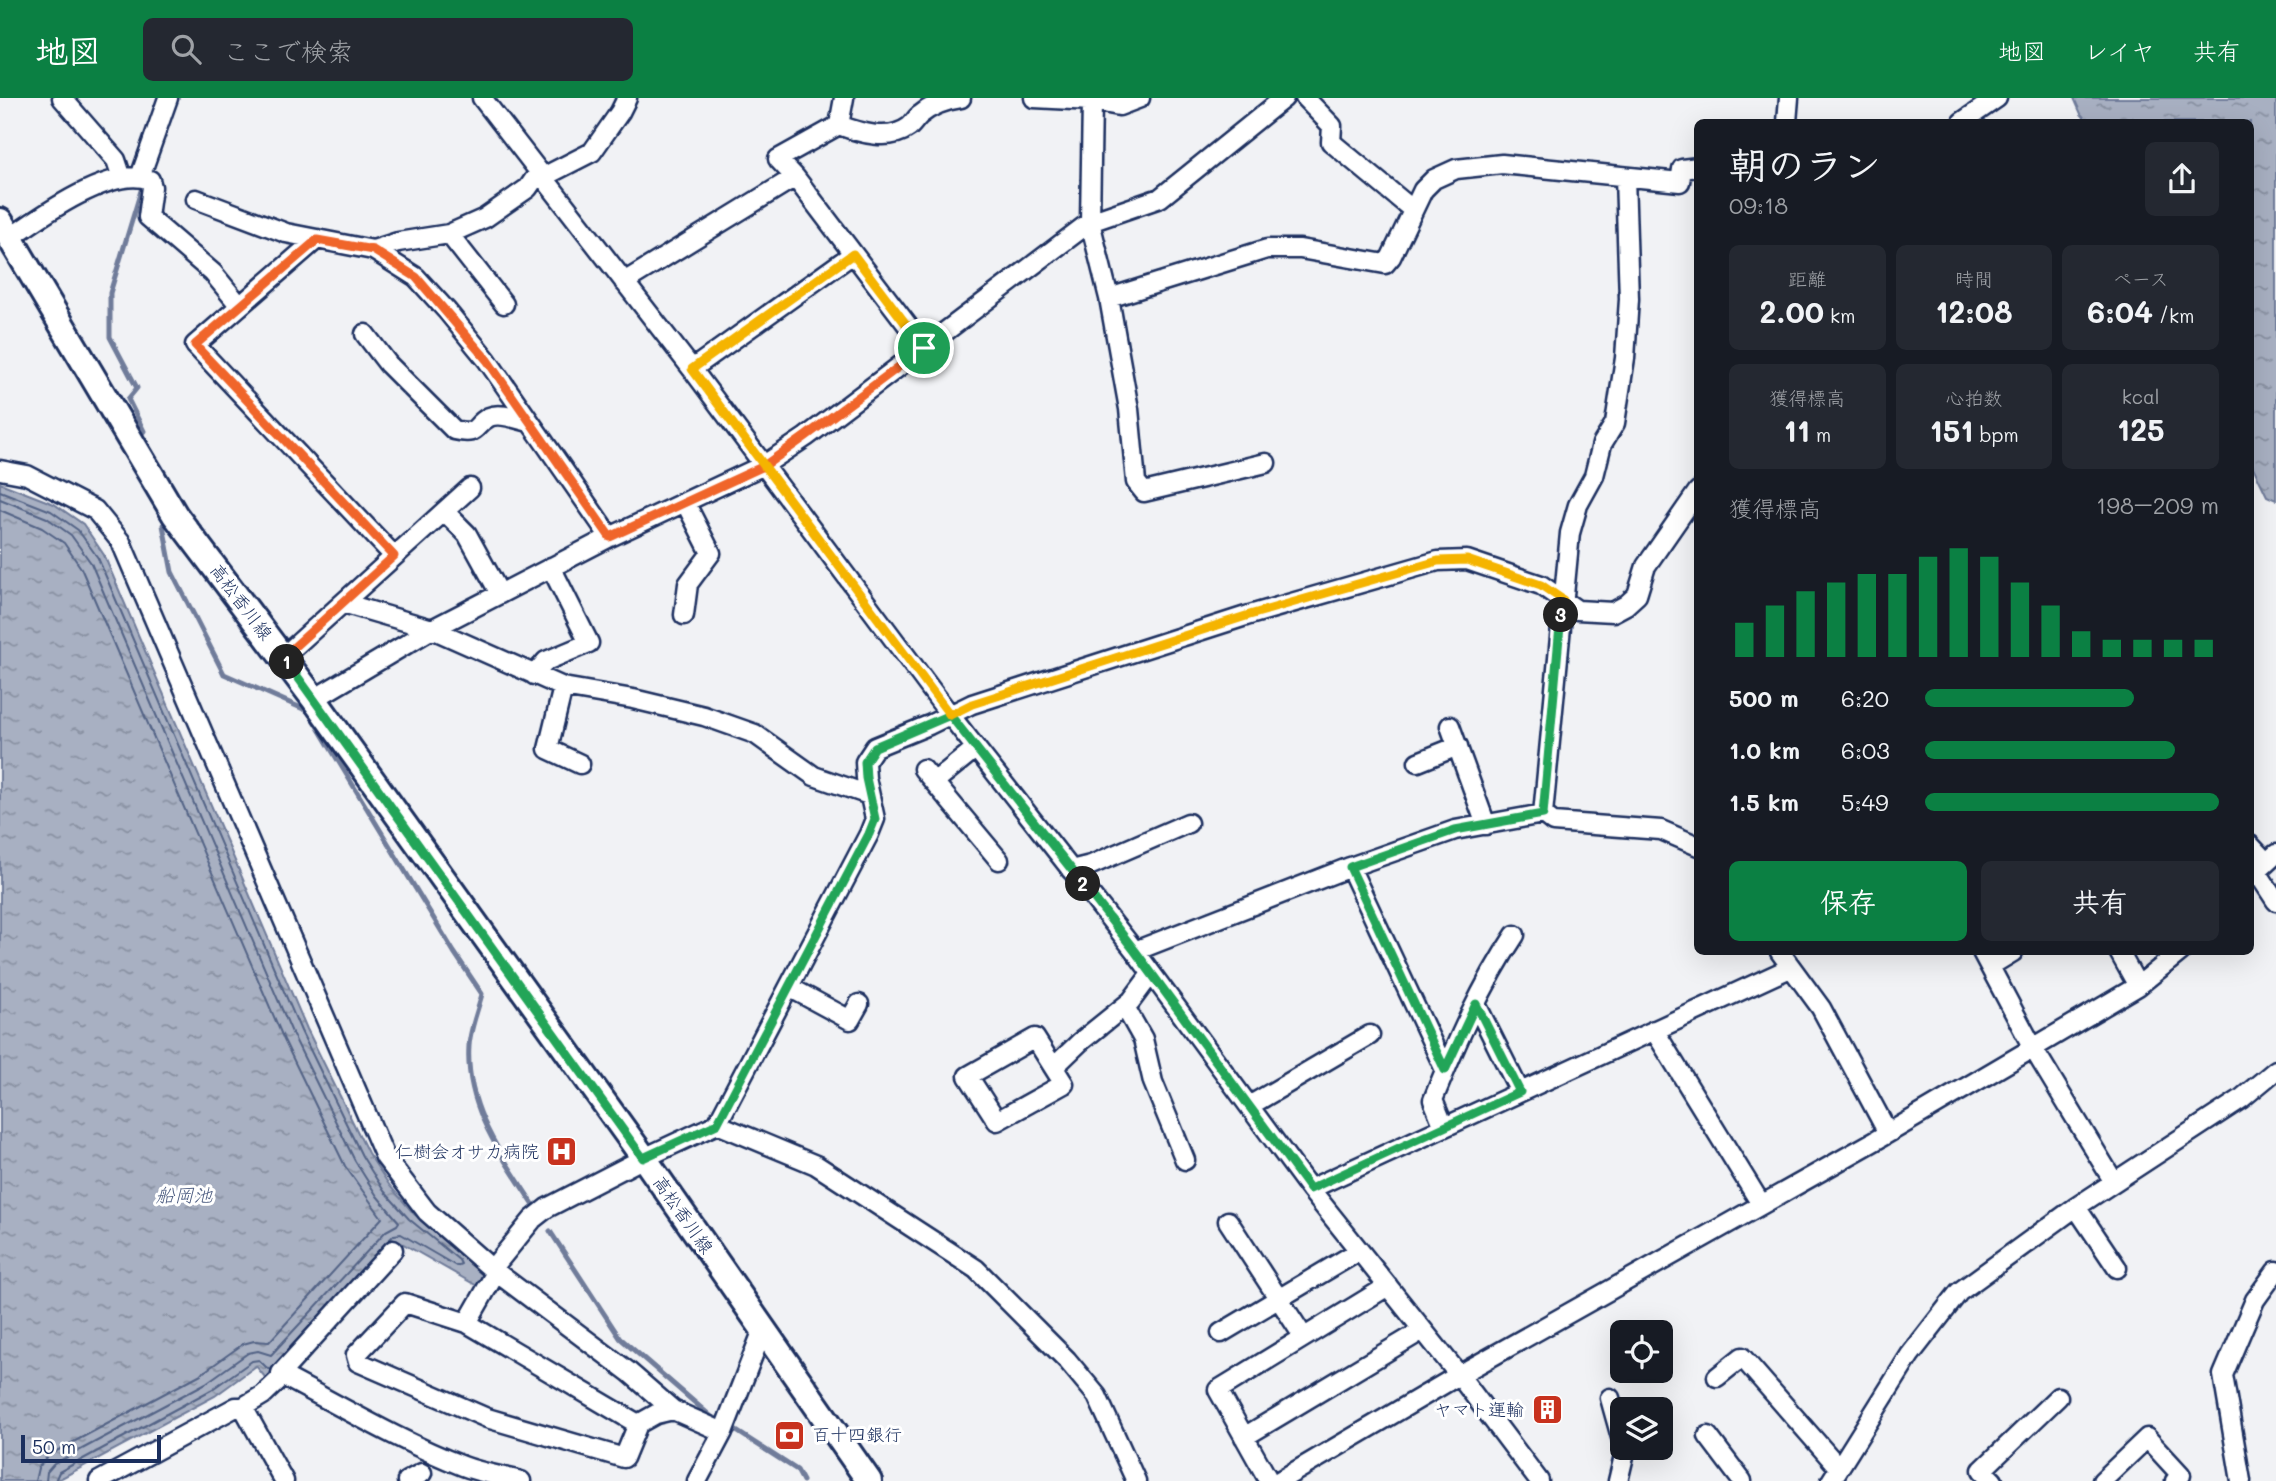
<!DOCTYPE html>
<html lang="ja">
<head>
<meta charset="utf-8">
<style>
  :root { --surface:#171b24; --page:#242831; --text:#f1f3f6; --muted:#9ea1a6; --accent:#0b8043 }
  body { margin:0; font-family:Mali,"Klee One",sans-serif; background:var(--page); color:var(--text); height:100vh; display:flex; flex-direction:column; font-size:26px; white-space:nowrap }
  * { box-sizing:border-box; margin:0 }
  p { font-size:23px; color:var(--muted) }
  .icon { flex:none; width:38px; height:38px; fill:none; stroke:currentColor; stroke-width:2; stroke-linecap:round; stroke-linejoin:round }
  .map { position:relative; flex:1; overflow:hidden }
  .details { position:absolute; left:1694px; top:21px; width:560px; height:836px; display:flex; flex-direction:column; background:var(--surface); border-radius:10px; box-shadow:0 7px 28px #0002 }
  .details>* { flex:none }
  .controls { position:absolute; left:1610px; top:1222px; display:grid; gap:14px }
  .controls a { display:grid; place-items:center; width:63px; height:63px; border-radius:10px; background:var(--surface); box-shadow:0 7px 28px #0002; font-size:35px }
  .scale { position:absolute; left:21px; bottom:18px; width:140px; box-sizing:border-box; padding-left:7px; border:4px solid #1b2f5e; border-top:0; font-size:19px; line-height:24px; white-space:nowrap; color:#1b2f5e; -webkit-text-stroke:5px #fff; paint-order:stroke }
  .pin { position:absolute; display:grid; place-items:center; width:60px; height:60px; color:#fff; margin:-30px; border:4px solid #fff; border-radius:50%; box-shadow:0 2px 7px #0007 }
  .km { position:absolute; width:35px; height:35px; margin:-18px; border-radius:50%; background:#222; color:#fff; font-size:19px; line-height:35px; text-align:center }
  .round { display:grid; place-items:center; flex:none; width:74px; height:74px; border-radius:10px; background:var(--page) }
  .summary { display:flex; align-items:center; justify-content:space-between; height:119px; padding:0 35px }
  h1 { font-size:38px; font-weight:700; line-height:52px }
  .metrics { display:grid; grid-template-columns:repeat(3,1fr); gap:10px; height:119px; padding:7px 35px }
  .metrics div { display:grid; align-content:center; border-radius:10px; background:var(--page); text-align:center }
  .metrics b { font-size:30px; font-weight:700 }
  .metrics small { font-size:19px; font-weight:400 }
  .metrics p { font-size:19px }
  .chart { height:196px; padding:14px 35px }
  .chart p { display:flex; justify-content:space-between }
  .chart svg { width:100%; height:126px; margin-top:7px; stroke:var(--accent); stroke-width:6 }
  .cta { display:flex; gap:14px; margin-top:auto; padding:14px 35px }
  .cta a { flex:1; height:80px; border-radius:10px; background:var(--accent); color:#fff; font-size:28px; font-weight:700; line-height:80px; text-align:center }
  .cta a+a { background:var(--page); color:var(--text) }
  ul { padding:0 35px; list-style:none; font-size:23px }
  li { display:grid; grid-template-columns:112px 84px 1fr; align-items:center; height:52px }
  li i { height:18px; border-radius:9px; background:var(--accent) }
  header { display:flex; align-items:center; gap:42px; box-sizing:border-box; height:98px; padding:0 35px; background:var(--accent); color:#fff }
  header strong { font-size:33px }
  nav { display:flex; gap:38px; margin-inline-start:auto; font-size:24px }
  .search { width:490px; height:63px; background:var(--page); display:flex; align-items:center; gap:18px; box-sizing:border-box; padding:0 24px; border-radius:10px; color:var(--muted); font-size:26px }
  .map>svg:first-child { display:block }
</style>
</head>
<body>
<header>
<strong>地図</strong>
<div class="search"><svg class="icon" aria-label="search" viewBox="0 0 24 24"><circle cx="10" cy="10" r="6"/><path d="M15 15l6 6"/></svg>ここで検索</div>
<nav><a>地図</a><a>レイヤ</a><a>共有</a></nav>
</header>
<div class="map">
<svg width="2276" height="1383" viewBox="0 0 2276 1383">
  <defs>
    <pattern id="water-ripples" width="26" height="14" patternUnits="userSpaceOnUse" patternTransform="scale(1.75)"><rect width="26" height="14" fill="#a8b0c2"/><path d="M2 4q2-2 4 0t4 0M15 11q2-2 4 0t4 0" fill="none" stroke="#8890a1"/></pattern>
  </defs>
  <rect width="100%" height="100%" fill="#f1f2f5"/>
  <filter id="ink" filterUnits="userSpaceOnUse"><feTurbulence type="fractalNoise" baseFrequency=".0143" numOctaves="2"/><feDisplacementMap in="SourceGraphic" scale="14" xChannelSelector="R" yChannelSelector="G"/><feConvolveMatrix kernelMatrix="1 2 1 2 8 2 1 2 1" color-interpolation-filters="sRGB"/></filter>
  <g filter="url(#ink)">
    <path fill="url(#water-ripples)" stroke="#707c9a" stroke-width="2" d="M2074,0h202v402l-9,-4 -16,-33 -1,-341h-162l-7,-8z
      M0,385l54,21 29,20 21,31 203,474 61,124 22,33 24,28 75,60 -10,13 -81,-46 -129,141 -13,-16 -41,30 -159,85h-56z"/>
    <g fill="none" stroke-linecap="round" stroke-linejoin="round">
      <path stroke="#536386" stroke-width="2" d="M0,393l51,20 27,19 20,28 203,473 61,125 22,35 25,28 50,41 2,4 -5,2 -55,-32 -7,1 -6,6
        M0,401l47,19 24,17 20,28 202,472 62,126 22,35 22,26 -2,3 -11,6 -115,124 -13,-4 -10,2 -42,30 -152,81 -7,8 -1,9
        M0,412l42,18 22,15 17,25 203,472 61,126 37,52 -113,124 -15,-1 -11,3 -42,30 -152,81 -11,13 -3,13
        M55,1383l4,-9 152,-82 41,-29 7,-1 9,9h4"/>
      <path stroke="#707c9a" stroke-width="5" d="M139,339l5,-6 -16,-32 9,-11 -27,-51v-44l33,-109
        M163,427l9,47 52,102 84,37 146,241 28,42c-4,16 -12,35 -13,52 -4,63 34,111 66,161
        M550,1133l70,107 95,82
        M735,1332l62,40 6,11"/>
      <defs>
        <path id="minor" d="M62,0l54,62 6,18
          M482,0l210,271 258,346 185,236 175,238 149,186 80,106
          M1034,0l58,3 27,5 21,-8
          M1305,0l27,28 -1,16 82,68
          M1092,3l-2,121 19,76 20,111 7,73 8,10 122,-29
          M1787,24l2,-24
          M1962,24l35,-24
          M839,27c21,8 50,17 70,2 4,-3 7,-9 11,-12 13,-11 26,-15 41,-17
          M140,79l28,-79
          M543,79l49,-25 28,-40 7,-14
          M795,79l-17,-18 61,-34 5,-27
          M196,101l90,34 87,17 25,-8 51,-8 36,-16 43,-30 11,-16
          M449,136l55,70
          M10,140c31,-22 102,-73 140,-58l2,7 -4,30 65,56 27,33
          M317,141l-122,106 199,211
          M373,152l43,27 31,34 40,49 123,177
          M624,184l171,-105 129,170
          M1109,200l158,-49h33l85,15 6,-7 32,-67 11,-11 22,-10 46,-5 178,18 2,-13 16,-2
          M365,236l23,30 66,66c26,6 18,-4 35,-13 11,-5 28,2 40,5
          M692,271l161,-115
          M0,372l27,5 68,35 26,32 264,615 42,55 65,57 137,103 44,38 50,22
          M445,414l22,22 33,60
          M343,505l89,26 131,58 70,12 71,17 51,18 59,42 55,19
          M684,517l4,-31 23,-31 -26,-51
          M283,559l187,-169
          M534,577l12,-14 43,-18 -38,-76
          M563,589l-15,62 32,15
          M314,601l118,-70 178,-92 154,-72 42,-28 284,-215 70,-24 124,-100
          M1450,628l36,99
          M1418,664l40,-16
          M923,671l76,91
          M934,684l42,-34
          M1543,716l27,-281 8,-28 16,-29 8,-32 13,-21 10,-65 4,-59 -4,-122
          M2250,747l16,17
          M1350,769l95,203
          M1071,772l20,-5 97,-42
          M2257,774l19,29
          M2250,780l26,-24
          M1135,853l215,-84 105,-37 88,-16 10,8 108,8 37,16
          M1780,854l41,56 67,125
          M1982,854l51,96 81,134
          M2119,854l19,34
          M1990,868l23,-14
          M789,889l61,33 9,-16
          M1476,906l44,88
          M1125,909l18,32 10,43 32,78
          M1654,932l107,174
          M1035,940l29,46 -67,37 -29,-45z
          M1054,969l26,-25 51,-41 20,-27
          M1249,1008l121,-71
          M717,1026l99,41 160,104 91,91 30,36 39,85
          M1444,1029l-11,-27c23,-57 48,-114 82,-165
          M1310,1091l480,-221
          M2076,1109l41,61
          M1228,1123l75,115
          M467,1225l28,-49 -3,-5 41,-50 14,-11 97,-50 73,-34 152,-290 6,-15 -9,-41 -1,-16 10,-15 54,-22 43,-21 274,-88 192,-55 29,-1 74,25 36,25 36,2 13,-7 11,-10 9,-29 52,-75
          M1221,1235l138,-82
          M283,1278c59,31 118,66 180,90 18,7 39,10 58,15
          M1717,1279l25,-20 97,111
          M1610,1300l12,43
          M243,1309l20,-12 20,-19 -2,-3 112,-123
          M638,1326l-14,34 -137,-40 -129,-56 -2,-7 49,-52 62,20 171,101 18,-10 17,-4
          M1708,1338l34,45
          M1244,1339l179,-107
          M99,1383l137,-74h7l41,74
          M407,1383l15,-8
          M697,1383l26,-49 41,-105
          M1269,1383l-51,-91 170,-104
          M1279,1383l180,-106 414,-233 160,-94 105,-62 42,-34
          M1618,1383l7,-29 -1,-5
          M1831,1383l79,-126 49,-63 117,-85 165,-108 35,-29
          M1993,1383l-11,-11 76,-73
          M2102,1383l45,-43 34,37 -6,6
          M2241,1383l-18,-106 32,-75 21,-29"/>
        <path id="secondary" d="M0,123l175,294 139,184 330,459 225,323"/>
      </defs>
      <use href="#minor" stroke="#1b2f5e" stroke-width="23"/>
      <use href="#secondary" stroke="#1b2f5e" stroke-width="30"/>
      <use href="#minor" stroke="#fff" stroke-width="18"/>
      <use href="#secondary" stroke="#fff" stroke-width="24"/>
    </g>
  </g>
  <g fill="none" stroke-linecap="round" stroke-linejoin="round" filter="url(#ink)">
    <defs>
      <path id="split-1" d="M287,564l-4,-5 111,-101 -199,-211 122,-105 56,10 43,27 71,83 123,177 154,-71 42,-30 118,-88"/>
      <path id="split-2" d="M287,564l356,496 74,-34 152,-290 6,-15 -9,-41 -1,-16 10,-15 75,-32 133,169"/>
      <path id="split-3" d="M1083,786l52,67 175,238 210,-97 -44,-88 -31,66 -95,-203 105,-37 88,-16 18,-199"/>
      <path id="split-4" d="M924,250l-71,-94 -161,115 258,346 22,-11 274,-88 192,-55 29,-1 74,25 22,15 -2,15"/>
    </defs>
    <use href="#split-1" stroke="#fff" stroke-width="14"/>
    <use href="#split-2" stroke="#fff" stroke-width="14"/>
    <use href="#split-3" stroke="#fff" stroke-width="14"/>
    <use href="#split-4" stroke="#fff" stroke-width="14"/>
    <use href="#split-1" stroke="#f0652b" stroke-width="9"/>
    <use href="#split-2" stroke="#22a559" stroke-width="9"/>
    <use href="#split-3" stroke="#22a559" stroke-width="9"/>
    <use href="#split-4" stroke="#f5b400" stroke-width="9"/>
  </g>
  <defs>
    <symbol id="hospital-square" viewBox="-11 -11 22 22"><rect x="-9" y="-9" width="18" height="18" rx="4" fill="#c8321e" stroke="#fff"/><path d="M-5-5h3v3.5h4V-5h3V5h-3V1.5h-4V5h-3Z" fill="#fff"/></symbol>
    <symbol id="building-square" viewBox="-11 -11 22 22"><rect x="-9" y="-9" width="18" height="18" rx="4" fill="#c8321e" stroke="#fff"/><path d="M-4-6H4V6H1V3H-1V6H-4ZM-2.5-4.3h1.7v1.8h-1.7ZM.8-4.3h1.7v1.8H.8ZM-2.5-1h1.7V.8h-1.7ZM.8-1h1.7V.8H.8Z" fill="#fff"/></symbol>
    <symbol id="bank-square" viewBox="-11 -11 22 22"><rect x="-9" y="-9" width="18" height="18" rx="4" fill="#c8321e" stroke="#fff"/><path d="M-6-4H6V4H-6ZM0-2.3a2.3 2.3 0 1 0 0 4.6a2.3 2.3 0 1 0 0-4.6Z" fill="#fff"/></symbol>
  </defs>
  <g fill-rule="evenodd">
    <use href="#hospital-square" x="544" y="1036" width="35" height="35"/>
    <use href="#building-square" x="1530" y="1294" width="35" height="35"/>
    <use href="#bank-square" x="772" y="1320" width="35" height="35"/>
  </g>
  <g text-anchor="middle" stroke-width="6" stroke-linejoin="round" paint-order="stroke">
    <g font-size="18" fill="#1b2f5e" stroke="#fff">
      <text transform="translate(241 504) rotate(53)" y="6">高松香川線</text>
      <text transform="translate(683 1117) rotate(55)" y="6">高松香川線</text>
    </g>
    <g font-size="18" fill="#1b2f5e" stroke="#fff" text-anchor="end">
      <text x="539" y="1060">仁樹会オサカ病院</text>
      <text x="1524" y="1318">ヤマト運輸</text>
      <text x="812" y="1343" text-anchor="start">百十四銀行</text>
    </g>
    <g font-size="19" font-style="italic" fill="#4c5c81" stroke="#fff">
      <text x="184" y="1104">船岡池</text>
    </g>
  </g>
</svg>
<div class="controls">
<a><svg class="icon" aria-label="locate" viewBox="0 0 24 24"><circle cx="12" cy="12" r="6"/><path d="M12 2v4M12 18v4M2 12h4M18 12h4"/></svg></a>
<a><svg class="icon" aria-label="layers" viewBox="0 0 24 24"><path d="M12 4l9 5-9 5-9-5zM3 14l9 5 9-5"/></svg></a>
</div>
<div class="scale">50 m</div>
<div class="pin" style="left:924px;top:250px;background:#1e9e55"><svg class="icon" aria-label="arrive" viewBox="0 0 24 24"><path d="M6 21V4h12l-3 4 3 4H6"/></svg></div>
<b class="km" style="left:287px;top:564px">1</b>
<b class="km" style="left:1083px;top:786px">2</b>
<b class="km" style="left:1561px;top:517px">3</b>
<section class="details">
<div class="summary"><div><h1>朝のラン</h1><p>09:18</p></div><a class="round"><svg class="icon" aria-label="share" viewBox="0 0 24 24"><path d="M12 15V3M7 8l5-5 5 5M5 13v7h14v-7"/></svg></a></div>
<div class="metrics">
<div><p>距離</p><b>2.00<small> km</small></b></div>
<div><p>時間</p><b>12:08</b></div>
<div><p>ペース</p><b>6:04<small> /km</small></b></div>
</div>
<div class="metrics">
<div><p>獲得標高</p><b>11<small> m</small></b></div>
<div><p>心拍数</p><b>151<small> bpm</small></b></div>
<div><p>kcal</p><b>125</b></div>
</div>
<div class="chart"><p><span>獲得標高</span>198–209 m</p>
<svg viewBox="0 0 160 44" preserveAspectRatio="none"><path d="M5 44V32M15 44V26M25 44V21M35 44V18M45 44V15M55 44V15M65 44V9M75 44V6M85 44V9M95 44V18M105 44V26M115 44V35M125 44V38M135 44V38M145 44V38M155 44V38"/></svg>
</div>
<ul>
<li><b>500 m</b>6:20<i style="width:71%"></i></li>
<li><b>1.0 km</b>6:03<i style="width:85%"></i></li>
<li><b>1.5 km</b>5:49<i style="width:100%"></i></li>
</ul>
<div class="cta"><a>保存</a><a>共有</a></div>
</section>
</div>
</body>
</html>
